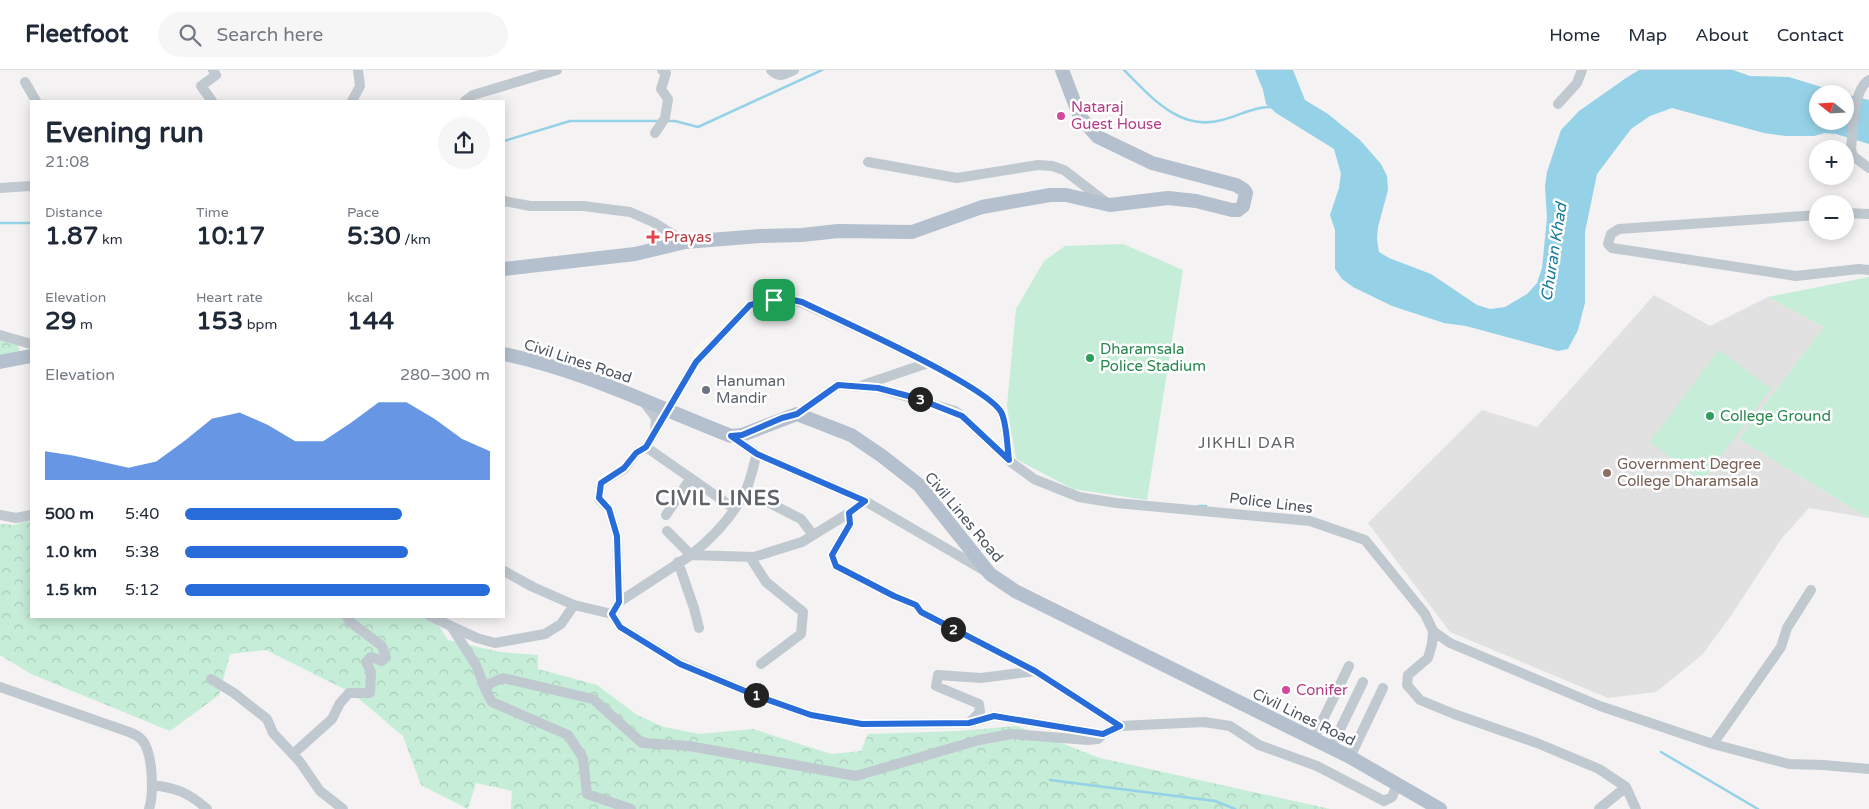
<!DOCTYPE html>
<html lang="en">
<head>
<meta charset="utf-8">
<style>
  :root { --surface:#fff; --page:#f6f6f7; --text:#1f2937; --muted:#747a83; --line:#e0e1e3; --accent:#276cd9 }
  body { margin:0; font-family:"Varela Round",sans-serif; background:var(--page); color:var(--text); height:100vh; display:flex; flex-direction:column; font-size:19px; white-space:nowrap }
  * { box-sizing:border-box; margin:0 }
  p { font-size:16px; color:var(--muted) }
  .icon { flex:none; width:28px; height:28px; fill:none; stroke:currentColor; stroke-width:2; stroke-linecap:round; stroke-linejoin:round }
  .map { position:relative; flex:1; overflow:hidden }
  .panel { position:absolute; left:30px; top:30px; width:475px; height:518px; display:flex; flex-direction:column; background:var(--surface); border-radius:0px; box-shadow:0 2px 12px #0003 }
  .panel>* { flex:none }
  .needle { width:32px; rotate:288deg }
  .controls { position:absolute; left:1809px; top:15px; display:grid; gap:10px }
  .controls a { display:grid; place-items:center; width:45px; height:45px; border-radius:50%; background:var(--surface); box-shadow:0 2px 12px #0003; font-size:25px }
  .pin { position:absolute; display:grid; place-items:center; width:42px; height:42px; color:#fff; margin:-21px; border-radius:10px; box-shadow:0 2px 8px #0006 }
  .km { position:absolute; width:25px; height:25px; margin:-12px; border-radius:50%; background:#222; color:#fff; font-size:14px; line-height:25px; text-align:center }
  .round { display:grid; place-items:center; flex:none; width:52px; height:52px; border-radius:26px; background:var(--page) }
  .summary { display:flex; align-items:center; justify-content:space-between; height:85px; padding:0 15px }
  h1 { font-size:28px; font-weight:700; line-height:38px }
  .stats { display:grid; grid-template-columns:repeat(3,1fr); gap:8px; height:85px; padding:5px 15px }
  .stats div { display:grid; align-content:center }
  .stats b { font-size:25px; font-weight:700 }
  .stats small { font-size:14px; font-weight:400 }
  .stats p { font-size:14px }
  .chart { height:140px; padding:10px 15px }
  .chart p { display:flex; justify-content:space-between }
  .chart svg { width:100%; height:90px; margin-top:5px; fill:var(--accent); opacity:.7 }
  ul { padding:0 15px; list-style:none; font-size:16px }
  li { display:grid; grid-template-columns:80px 60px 1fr; align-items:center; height:38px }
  li i { height:12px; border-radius:6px; background:var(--accent) }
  header { display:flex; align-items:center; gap:30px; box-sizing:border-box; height:70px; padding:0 25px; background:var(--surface); border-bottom:1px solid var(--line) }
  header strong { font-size:24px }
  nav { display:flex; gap:28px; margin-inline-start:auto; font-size:18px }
  .search { width:350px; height:45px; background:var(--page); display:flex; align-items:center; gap:12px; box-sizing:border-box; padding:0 18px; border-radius:28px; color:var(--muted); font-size:19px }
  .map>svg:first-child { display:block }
</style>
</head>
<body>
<header>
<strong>Fleetfoot</strong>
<div class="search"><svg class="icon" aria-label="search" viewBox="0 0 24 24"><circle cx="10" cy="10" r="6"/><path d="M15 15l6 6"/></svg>Search here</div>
<nav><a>Home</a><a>Map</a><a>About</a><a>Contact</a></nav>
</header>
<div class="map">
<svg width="1869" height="739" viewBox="0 0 1869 739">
  <defs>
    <pattern id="forest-crowns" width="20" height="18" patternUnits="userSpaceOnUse" patternTransform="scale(1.25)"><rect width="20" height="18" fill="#c5edd7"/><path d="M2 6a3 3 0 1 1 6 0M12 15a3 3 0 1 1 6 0" fill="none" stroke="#abcdbb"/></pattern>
  </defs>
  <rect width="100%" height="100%" fill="#f4f2f2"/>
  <path fill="#fcf9ef" d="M743,235l3,2 -50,50 -4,-1 4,-8z"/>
  <path fill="#e2e1e1" d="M1654,225l56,31 58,-29 56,30 -85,112 130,79 -60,-10 -27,30 -52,79 -28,38 -46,37 -48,6 -158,-66 -82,-109 114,-113 55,17z"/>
  <path fill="#c5edd7" d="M1123,174l60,26 -36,230 -74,-11 -57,-30 -9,-53 9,-97 28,-48 21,-15z
    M1869,207v241l-130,-79 85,-112 -56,-30z
    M1719,280l52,39 -69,92 -52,-39z"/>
  <path fill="url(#forest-crowns)" d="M0,270l18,5 2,8 -20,2z
    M31,450v96h401l16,24 52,12 38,3v14l59,16 40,30 27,12 35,7 54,-5 78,25 30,-3 7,-17 91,-3 58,-5 83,32 230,51h-819l1,-18 -36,-8 -8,26 -47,-24 -18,-49 -51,-43 -86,-43 -36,4 -11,41 -49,36 -139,-57 -31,-19v-131l14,1z"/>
  <path fill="#96d2e7" d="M1255,0h38l12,30 23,14 32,26 21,24 6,12 1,14 -10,37 -1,12 2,13 10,6 42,16 46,31 13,4 15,-2 22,-13 10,-11 5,-15 5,-50 -2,-32 2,-14 14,-42 18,-19 47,-33 13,-8h94l17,6 39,1 55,17h-26v27h27v-27l24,6v44l-33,-10 -11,-1 -11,3h-28l-22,-3 -92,-25 -22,8 -19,13 -34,45 -12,58v71l-7,27 -10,19 -10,2 -92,-25 -22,-3 -52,-17 -39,-19 -11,-8 -7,-10v-39l-5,-15 9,-27 2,-14 -7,-25 -58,-36 -10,-9 -3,-14z"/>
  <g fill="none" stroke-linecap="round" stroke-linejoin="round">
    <path stroke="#96d2e7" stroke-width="2.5" d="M1124,0c27,27 56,62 98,50 16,-4 34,-14 49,-13
      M667,51h8l23,6 124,-57
      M504,71l66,-20h89
      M0,153h31
      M1198,436h8
      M1661,682l97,57
      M1050,710l165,21 20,8"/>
    <path stroke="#c1c9d0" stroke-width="10" d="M771,0c8,9 14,4 23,0
      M1869,10c-16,9 -16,51 -18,69l2,7 16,12
      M25,12l11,19
      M212,31l-11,-15 15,-11 -3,-5
      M352,31l8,-15 -2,-16
      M465,31l8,-6 84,-25
      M1558,34l19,-21 5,-13
      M655,63l10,-15 3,-19 -7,-10 5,-16 -4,-3
      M868,92l89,16 81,-13 14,1 12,4 43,33
      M0,118l31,-2
      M504,131l26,5h53l47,6 23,10 32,20
      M1845,143l24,1
      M1818,145l-199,14 -8,5 -3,10 4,4 184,28 63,-7 10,1
      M0,265l31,9
      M863,315l65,-22
      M643,331l13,17 -1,13
      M797,344l41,-29 40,3 77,23 7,5 50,47 22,16 45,18 37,6 194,18 55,19 60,74 8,17 -1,13 -4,14 -20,17 -1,10 13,15 34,14 83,29 62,26 27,18 10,22
      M731,366l26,18 108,47 120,70
      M646,377l89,62
      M746,421l55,28 12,16
      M849,443l1,11 -18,31 4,11 58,30 22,9 5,7 114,59
      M0,445l16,3 15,-3
      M666,445l24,-36
      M667,461l24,24c21,-17 42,-39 54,-63 6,-12 8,-26 12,-38
      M750,487l16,25 37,30 -2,22 -40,30
      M678,492l16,46 5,20
      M504,501l29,16 41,18 38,9 7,-12 -2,-66 -8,-27 -10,-10 2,-16 23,-14 12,-16 10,-6 50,-85 54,-57 24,-5 15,-1 13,4c33,15 191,85 200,111 5,12 5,32 7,46
      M619,532l72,-47 63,2 48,-15 47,-29 16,-12
      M612,544l8,13 59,36 78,33 54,19 51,9 107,-1 11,-11 -1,-8 -43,-18 2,-11 43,3 54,-7 85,55
      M430,546l21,10 25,39 10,26
      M451,556l26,12 18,5 50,-9 16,-10 13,-19
      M1433,561l17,12 150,63 113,38 76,20 34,1 46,4
      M211,609l23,14 33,26 6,14 27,29 20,29 23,18
      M0,617l129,45c5,2 10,4 13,8 11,12 12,54 7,69
      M970,653l24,-7 109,18
      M1313,670l36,-74
      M1713,674l68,-97 6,-19 24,-38
      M1331,678l32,-66
      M293,684l39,-35 8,-16 9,-10h21l1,-21 -5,-10 5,-5 11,4 4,-4 -4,-11 -33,-25 -2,-5
      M1350,687l33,-69
      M152,715c24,3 36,7 55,24
      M631,739l-44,-15 -4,-36 -15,-23 -76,-33 -6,-11 3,-7 14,-6 90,21 49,44 47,3 167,30 123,-36 32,-6 77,6 10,-1 5,-5 17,-8 84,-4 26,4 29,19 58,21 67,35 8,-4 5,-12
      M1599,739l27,-22"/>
    <path stroke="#b4c0ce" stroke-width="14" d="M504,199l131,-15 50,-12 75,-6 42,-1 36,-4 74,1 70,-25 68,-12h16l44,10 58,-7 28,3 36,9h6l5,-4 3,-13 -2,-3 -8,-5 -84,-22 -54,-26 -18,-20 -18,-47
      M504,284c79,16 152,53 227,82l11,-1 55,-21 54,21 31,21 37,29 71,89 25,17 335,166 90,52
      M0,292l31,-6"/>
  </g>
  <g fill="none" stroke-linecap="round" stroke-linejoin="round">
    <defs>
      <path id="route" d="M789,229l13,3c33,16 191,86 200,112 5,12 5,32 7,46l-47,-44 -46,-18 -38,-10 -40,-3 -41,29 -15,4 -40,17 -11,1 26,18 108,47 -16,12 1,11 -18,31 4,11 58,30 22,9 5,7 114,59 85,55 -17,8 -109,-18 -25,7 -107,1 -51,-9 -54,-19 -77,-32 -60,-37 -8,-13 7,-12 -2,-66 -8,-27 -10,-11 2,-15 23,-15 12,-15 10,-6 50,-85 54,-57 24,-5z"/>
    </defs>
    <use href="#route" stroke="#fff" stroke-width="10"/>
    <use href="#route" stroke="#276cd9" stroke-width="6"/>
  </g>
  <g fill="#d1479c" stroke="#fff" stroke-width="2">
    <circle cx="1061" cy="46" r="5"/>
    <circle cx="1286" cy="620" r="5"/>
  </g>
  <path fill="#e0444e" stroke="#fff" stroke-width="2" d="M650.5 159.5h5v5h5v5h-5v5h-5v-5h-5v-5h5z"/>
  <g fill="#2e9e5b" stroke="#fff" stroke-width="2">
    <circle cx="1090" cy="288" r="5"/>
    <circle cx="1710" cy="346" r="5"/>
  </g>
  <circle fill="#6b7280" stroke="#fff" stroke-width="2" cx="706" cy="320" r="5"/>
  <circle fill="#8d6e63" stroke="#fff" stroke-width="2" cx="1607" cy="403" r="5"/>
  <g text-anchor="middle" stroke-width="5" stroke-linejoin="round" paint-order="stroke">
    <g font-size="15" fill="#b23c85" stroke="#fff" text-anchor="start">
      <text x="1071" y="42">Nataraj<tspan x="1071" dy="17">Guest House</tspan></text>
      <text x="1296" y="625">Conifer</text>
    </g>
    <g font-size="15" fill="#be3a42" stroke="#fff" text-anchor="start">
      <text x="664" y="172">Prayas</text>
    </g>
    <g font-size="15" fill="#27864d" stroke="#fff" text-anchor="start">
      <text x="1100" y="284">Dharamsala<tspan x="1100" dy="17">Police Stadium</tspan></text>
      <text x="1720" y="351">College Ground</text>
    </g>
    <g font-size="15" fill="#4b545f" stroke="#fff">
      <text transform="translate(578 291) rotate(18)" y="5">Civil Lines Road</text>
      <text transform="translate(1271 433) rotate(7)" y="5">Police Lines</text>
      <text transform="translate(964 447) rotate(50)" y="5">Civil Lines Road</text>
      <text transform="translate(1304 647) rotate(26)" y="5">Civil Lines Road</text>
    </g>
    <g font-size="15" fill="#5b616d" stroke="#fff" text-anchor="start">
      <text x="716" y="316">Hanuman<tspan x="716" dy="17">Mandir</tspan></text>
    </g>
    <g font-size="15" fill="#785e54" stroke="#fff" text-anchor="start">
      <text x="1617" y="399">Government Degree<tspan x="1617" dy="17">College Dharamsala</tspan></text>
    </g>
    <g font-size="16" font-style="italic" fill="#177b9f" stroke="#fff">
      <text transform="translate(1553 182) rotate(-81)" y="6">Churan Khad</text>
    </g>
    <g font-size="16" letter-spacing="1" fill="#5f6267" stroke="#fff">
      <text x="1247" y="378">JIKHLI DAR</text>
    </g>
    <g font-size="20" font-weight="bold" letter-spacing="1" fill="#5f6267" stroke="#fff">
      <text x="718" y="435">CIVIL LINES</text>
    </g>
  </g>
</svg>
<div class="controls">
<a><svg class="needle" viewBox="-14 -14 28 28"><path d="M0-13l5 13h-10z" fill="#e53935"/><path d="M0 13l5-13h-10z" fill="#747a83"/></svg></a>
<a>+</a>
<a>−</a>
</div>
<div class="pin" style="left:774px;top:230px;background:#1e9e55"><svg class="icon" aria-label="arrive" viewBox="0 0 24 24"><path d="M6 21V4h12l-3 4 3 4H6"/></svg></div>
<b class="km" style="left:756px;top:625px">1</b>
<b class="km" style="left:953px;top:559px">2</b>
<b class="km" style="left:920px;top:329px">3</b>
<section class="panel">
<div class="summary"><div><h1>Evening run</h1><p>21:08</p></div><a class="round"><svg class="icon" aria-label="share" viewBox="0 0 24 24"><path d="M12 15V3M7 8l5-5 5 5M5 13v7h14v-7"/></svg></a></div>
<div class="stats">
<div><p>Distance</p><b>1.87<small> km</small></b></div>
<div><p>Time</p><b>10:17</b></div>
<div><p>Pace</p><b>5:30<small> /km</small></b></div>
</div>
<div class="stats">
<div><p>Elevation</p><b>29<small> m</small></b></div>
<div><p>Heart rate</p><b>153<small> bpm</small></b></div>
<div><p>kcal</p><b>144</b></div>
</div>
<div class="chart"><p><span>Elevation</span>280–300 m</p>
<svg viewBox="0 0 160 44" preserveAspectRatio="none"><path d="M0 44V30L10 32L20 35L30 38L40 35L50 25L60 14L70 11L80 17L90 25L100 25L110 16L120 6L130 6L140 14L150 24L160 30V44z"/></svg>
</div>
<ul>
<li><b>500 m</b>5:40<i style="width:71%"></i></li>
<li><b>1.0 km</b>5:38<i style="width:73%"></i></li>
<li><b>1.5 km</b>5:12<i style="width:100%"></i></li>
</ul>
</section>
</div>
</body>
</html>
